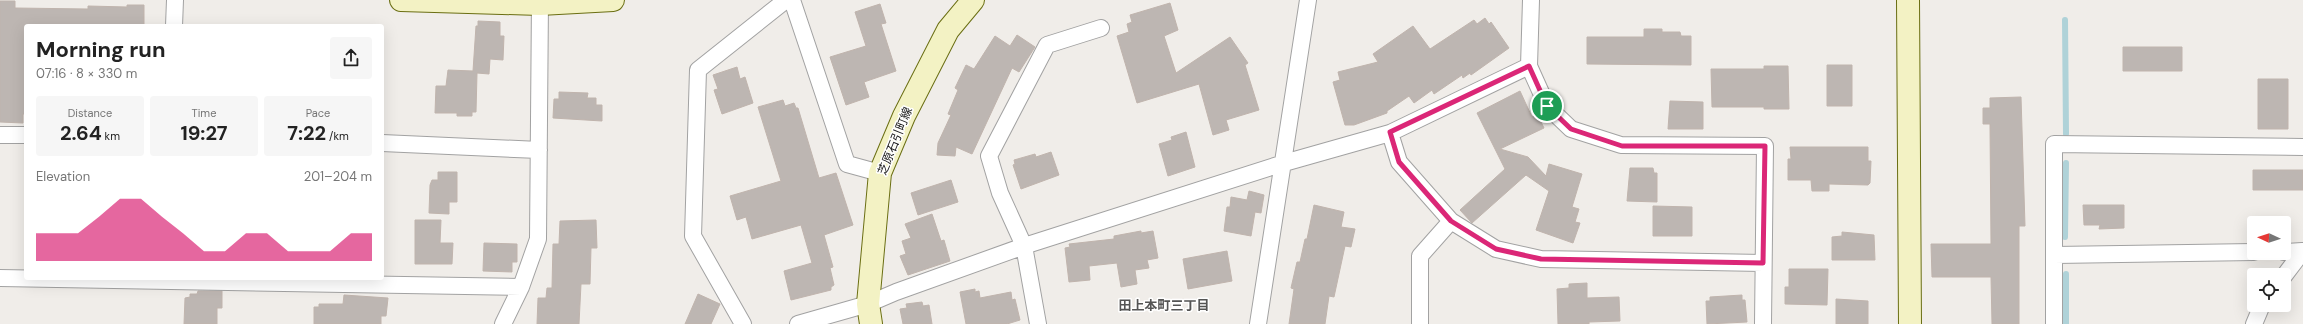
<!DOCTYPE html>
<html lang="en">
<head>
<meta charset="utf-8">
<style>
  :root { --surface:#fff; --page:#f6f6f6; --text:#222; --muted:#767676; --accent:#db2777 }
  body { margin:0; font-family:"DM Sans","Noto Sans JP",sans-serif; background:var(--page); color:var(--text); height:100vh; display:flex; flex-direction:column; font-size:15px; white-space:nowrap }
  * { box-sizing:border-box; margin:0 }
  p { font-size:13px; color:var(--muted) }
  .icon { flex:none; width:22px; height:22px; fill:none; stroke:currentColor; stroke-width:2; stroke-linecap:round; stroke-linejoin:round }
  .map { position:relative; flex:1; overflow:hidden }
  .drawer { position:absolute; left:24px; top:24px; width:360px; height:256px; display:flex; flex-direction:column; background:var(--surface); border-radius:4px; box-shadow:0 4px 16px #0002 }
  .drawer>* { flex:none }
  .needle { width:26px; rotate:273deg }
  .fabs { position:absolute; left:2247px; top:216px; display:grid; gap:8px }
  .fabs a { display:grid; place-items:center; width:44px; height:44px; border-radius:4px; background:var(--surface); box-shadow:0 4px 16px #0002; font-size:20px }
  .pin { position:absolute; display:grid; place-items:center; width:34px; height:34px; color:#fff; margin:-17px; border:2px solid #fff; border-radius:50%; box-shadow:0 1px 4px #0007 }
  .round { display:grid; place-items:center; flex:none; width:42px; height:42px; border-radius:4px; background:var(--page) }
  .head { display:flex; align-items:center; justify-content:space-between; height:68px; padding:0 12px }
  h1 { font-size:22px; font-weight:700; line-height:30px }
  .metrics { display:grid; grid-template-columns:repeat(3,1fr); gap:6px; height:68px; padding:4px 12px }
  .metrics div { display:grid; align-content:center; border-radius:4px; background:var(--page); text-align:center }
  .metrics b { font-size:20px; font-weight:700 }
  .metrics small { font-size:11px; font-weight:400 }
  .metrics p { font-size:11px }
  .chart { height:112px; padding:8px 12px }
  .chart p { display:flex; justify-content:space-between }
  .chart svg { width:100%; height:72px; margin-top:4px; fill:var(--accent); opacity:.7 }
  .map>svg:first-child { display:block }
</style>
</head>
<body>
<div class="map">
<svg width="2303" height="324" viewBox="0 0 2303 324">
  <rect width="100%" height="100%" fill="#f0ede9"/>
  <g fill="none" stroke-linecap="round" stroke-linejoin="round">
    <path stroke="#afd2d8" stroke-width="6" d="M2065,20l1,114
      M2065,237l1,-74
      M2066,324v-50"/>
  </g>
  <path fill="#bdb6b2" stroke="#c0b4ad" d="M0,1h15v7l73,1v-3l39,1v-2h17v21h-118v88h-3v9l-23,-1z
    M1170,3l8,27 -14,6 12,37 54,-36 18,26 -3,2 14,45 -33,10 3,10 -16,5 -14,-51 -62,19 -20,-67 12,-4 -2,-8 5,-2 -2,-7z
    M880,4l6,19 -5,1 15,47 -32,11 5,15 -23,8 -16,-48 36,-11 -11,-34z
    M1485,18l4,6 2,-2 18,26 -38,27 -1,-2 -7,5 -1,-3 -28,19 -2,-4 -18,13 -5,-7 -22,15v2l-33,12h-9l-12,-43 7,-2 -2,-8 40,-10 -5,-8 40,-28 17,23 44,-29 3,4z
    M478,21l22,1v14h4l-1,24 -13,-1 -1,15 -12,-1 -1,39h-4v4h-15v-3h-22l1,-27h10l2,-16 25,1 3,-45h2z
    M1644,29h18v3h18l1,4h10v29l-104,-1v-27h57z
    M1017,35l18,12 -16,25 -7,-4 -40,86 -16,-7 -1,9 -18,-1 1,-12 13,-28 -3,-1 10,-24 -3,-2 11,-23 8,4 21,-33 15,10z
    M2123,47h59v24h-59z
    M1827,65h25v41h-25z
    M1764,66h24l1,43h-25v-2h-52l-1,-38h53z
    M737,67l3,12 5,-2 8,26 -31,11 -8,-24 4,-1 -5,-14z
    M2258,79h30v50h-30z
    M1520,91l12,26 5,-3 7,14 -44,21 28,8 18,19 3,-12 33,10 -10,33 7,2 -4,13 5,1 -7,20 -37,-13 13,-39 -23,-16 -54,48 -12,-13 45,-41 -28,-56z
    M559,92l29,1 -1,5h9v7h6v16l-49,-3 1,-19h5z
    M2021,97l4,129h-6v98h-27l-1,-47h-59l-1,-33h60l-1,-120h-7v-16h7v-10z
    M783,100l2,6 9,-3 2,5h2l21,70 17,-5 17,52 -29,10 9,32 -3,1 4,17 -3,2v3l-40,10 -7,-29 28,-8 -11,-38 -49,14 -6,-22 -9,3 -7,-24 51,-15 -23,-74z
    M1670,101l33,1v27h-35z
    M1186,132l9,35 -27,9 -9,-32 13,-4 -1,-3z
    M1790,147h78v14h3l-1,22 -2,2 -39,-1v7h-17l-1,-11h-23v-21h3z
    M1051,152l8,23 -38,14 -8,-24 2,-1 -1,-4 21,-6 1,3z
    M1630,168h23l1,5h3v29l-30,-1z
    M2253,170h50v20h-50z
    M438,172h19v30h-8v12l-20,-1 1,-28 2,-5h6z
    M951,180l7,22 -40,13 -7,-22z
    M1249,191l15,4 -3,18 -6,-1 -4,24 -27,-5 3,-24h3l1,-10 16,3z
    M1314,205l30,7 -3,15 14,2 -4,18 -6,-1 -11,51 -5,-1 -4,28h-36l5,-35 -3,-1 6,-26h3l5,-23h2z
    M2083,205h41v23l-25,1 1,-4h-16z
    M1653,206l39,1v29h-39z
    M932,214l9,27 3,-1 6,21 -42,14 -8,-19 6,-2 -4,-13 9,-3 -6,-14z
    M415,220h26l-1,23h13l-1,21h-37z
    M596,220l1,28h-6l-1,36h-9l-2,40h-42l1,-26h8l1,-10h5l1,-44h6l1,-23z
    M1141,231v2l12,-2 5,27 -11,2 2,8 -14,2 2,14 -16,3 -4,-24 -28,3 1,14 -21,2 -4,-34 5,-1 -1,-3 45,-5v-3z
    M1842,232l32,3 1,25h-43v-23l10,-1z
    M484,243l33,1v18h-5v10l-29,-1z
    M1227,251l5,30 -44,8 -5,-30z
    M1789,269h39l-1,36 -42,-1v-17h4z
    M1587,283v15l32,-1 1,24 -31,1v2h-31l-1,-35 12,-1v-4z
    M975,289v3l4,-1 1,7 31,-6 1,8 3,-1 5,21 -13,4h-41l-6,-32z
    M198,291h24v17h-5v16h-33l1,-26 5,-1v-3h7z
    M698,294l22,10 -9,20h-26z
    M344,295l44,3 -2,18h-5v8h-67v-17h5v-3h24z
    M1742,295v5h3l2,22 -40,2 -1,-23h4v-4z
    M1836,299l32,2v23h-32z
    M922,302l1,4 6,-1 3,19h-29l-3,-15 7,-1 -1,-4z"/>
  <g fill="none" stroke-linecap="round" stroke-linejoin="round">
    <defs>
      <path id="street" d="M792,0l55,164 33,9
        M1531,0l-2,66 18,40 24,23 50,16 144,1 -2,178
        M174,26l1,-26
        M1390,133l9,29 52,59 45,28 45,10 222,4
        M0,135h26
        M382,143l157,7
        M2284,252l18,-1
        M2055,255l199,-3
        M2284,276l19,-25
        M0,278l521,9
        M503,324l18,-37 17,-48 2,-239
        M743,324l-50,-88 5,-166 88,-70
        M798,324l70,-20 28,-12 128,-46 260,-83 106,-30 139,-67
        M1038,324l-14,-78 -24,-53 -11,-37 58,-111 54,-17
        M1258,324l50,-324
        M1420,324v-68l31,-35
        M2054,324v-180l249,3
        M2254,324l8,-19"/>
      <path id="secondary" d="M401,0l139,4 73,-4
        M1908,0l2,324
        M871,324l-3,-20 12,-131 24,-57 44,-86 25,-30"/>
    </defs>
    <use href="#street" stroke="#a2a2a2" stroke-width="18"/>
    <use href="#secondary" stroke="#6a6e12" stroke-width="24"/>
    <use href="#street" stroke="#fff" stroke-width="16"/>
    <use href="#secondary" stroke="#f3f2c4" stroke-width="22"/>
  </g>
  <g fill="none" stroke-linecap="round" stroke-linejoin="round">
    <defs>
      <path id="route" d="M1529,66l18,40 24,23 51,17h143l-2,117 -222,-4 -45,-10 -45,-28 -52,-59 -9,-30z"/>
    </defs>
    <use href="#route" stroke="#fff" stroke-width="8"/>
    <use href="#route" stroke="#db2777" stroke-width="5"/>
  </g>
  <g text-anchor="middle" stroke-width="3" stroke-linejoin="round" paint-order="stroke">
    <g font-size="12" fill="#212121" stroke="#fff">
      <text transform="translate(895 141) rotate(-68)" y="4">芝原石引町線</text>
    </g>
    <g font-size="13" font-weight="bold" fill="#545454" stroke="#fff">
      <text x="1164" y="310">田上本町三丁目</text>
    </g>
  </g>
</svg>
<div class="fabs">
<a><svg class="needle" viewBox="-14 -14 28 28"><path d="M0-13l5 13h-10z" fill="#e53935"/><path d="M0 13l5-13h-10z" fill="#767676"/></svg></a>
<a><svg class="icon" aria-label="locate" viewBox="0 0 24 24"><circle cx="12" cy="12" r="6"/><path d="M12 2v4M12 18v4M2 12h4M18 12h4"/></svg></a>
</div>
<div class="pin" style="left:1547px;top:106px;background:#1e9e55"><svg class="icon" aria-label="arrive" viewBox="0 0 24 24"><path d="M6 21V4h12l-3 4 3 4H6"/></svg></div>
<section class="drawer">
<div class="head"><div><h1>Morning run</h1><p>07:16 · 8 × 330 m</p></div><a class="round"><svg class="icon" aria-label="share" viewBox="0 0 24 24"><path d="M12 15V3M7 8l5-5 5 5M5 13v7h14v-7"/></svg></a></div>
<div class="metrics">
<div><p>Distance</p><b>2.64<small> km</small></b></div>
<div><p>Time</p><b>19:27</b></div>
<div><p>Pace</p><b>7:22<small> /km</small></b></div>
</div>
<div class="chart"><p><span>Elevation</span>201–204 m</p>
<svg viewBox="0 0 160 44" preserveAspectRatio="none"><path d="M0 44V27L10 27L20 27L30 17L40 6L50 6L60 17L70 27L80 38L90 38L100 27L110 27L120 38L130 38L140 38L150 27L160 27V44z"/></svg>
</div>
</section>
</div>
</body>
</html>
